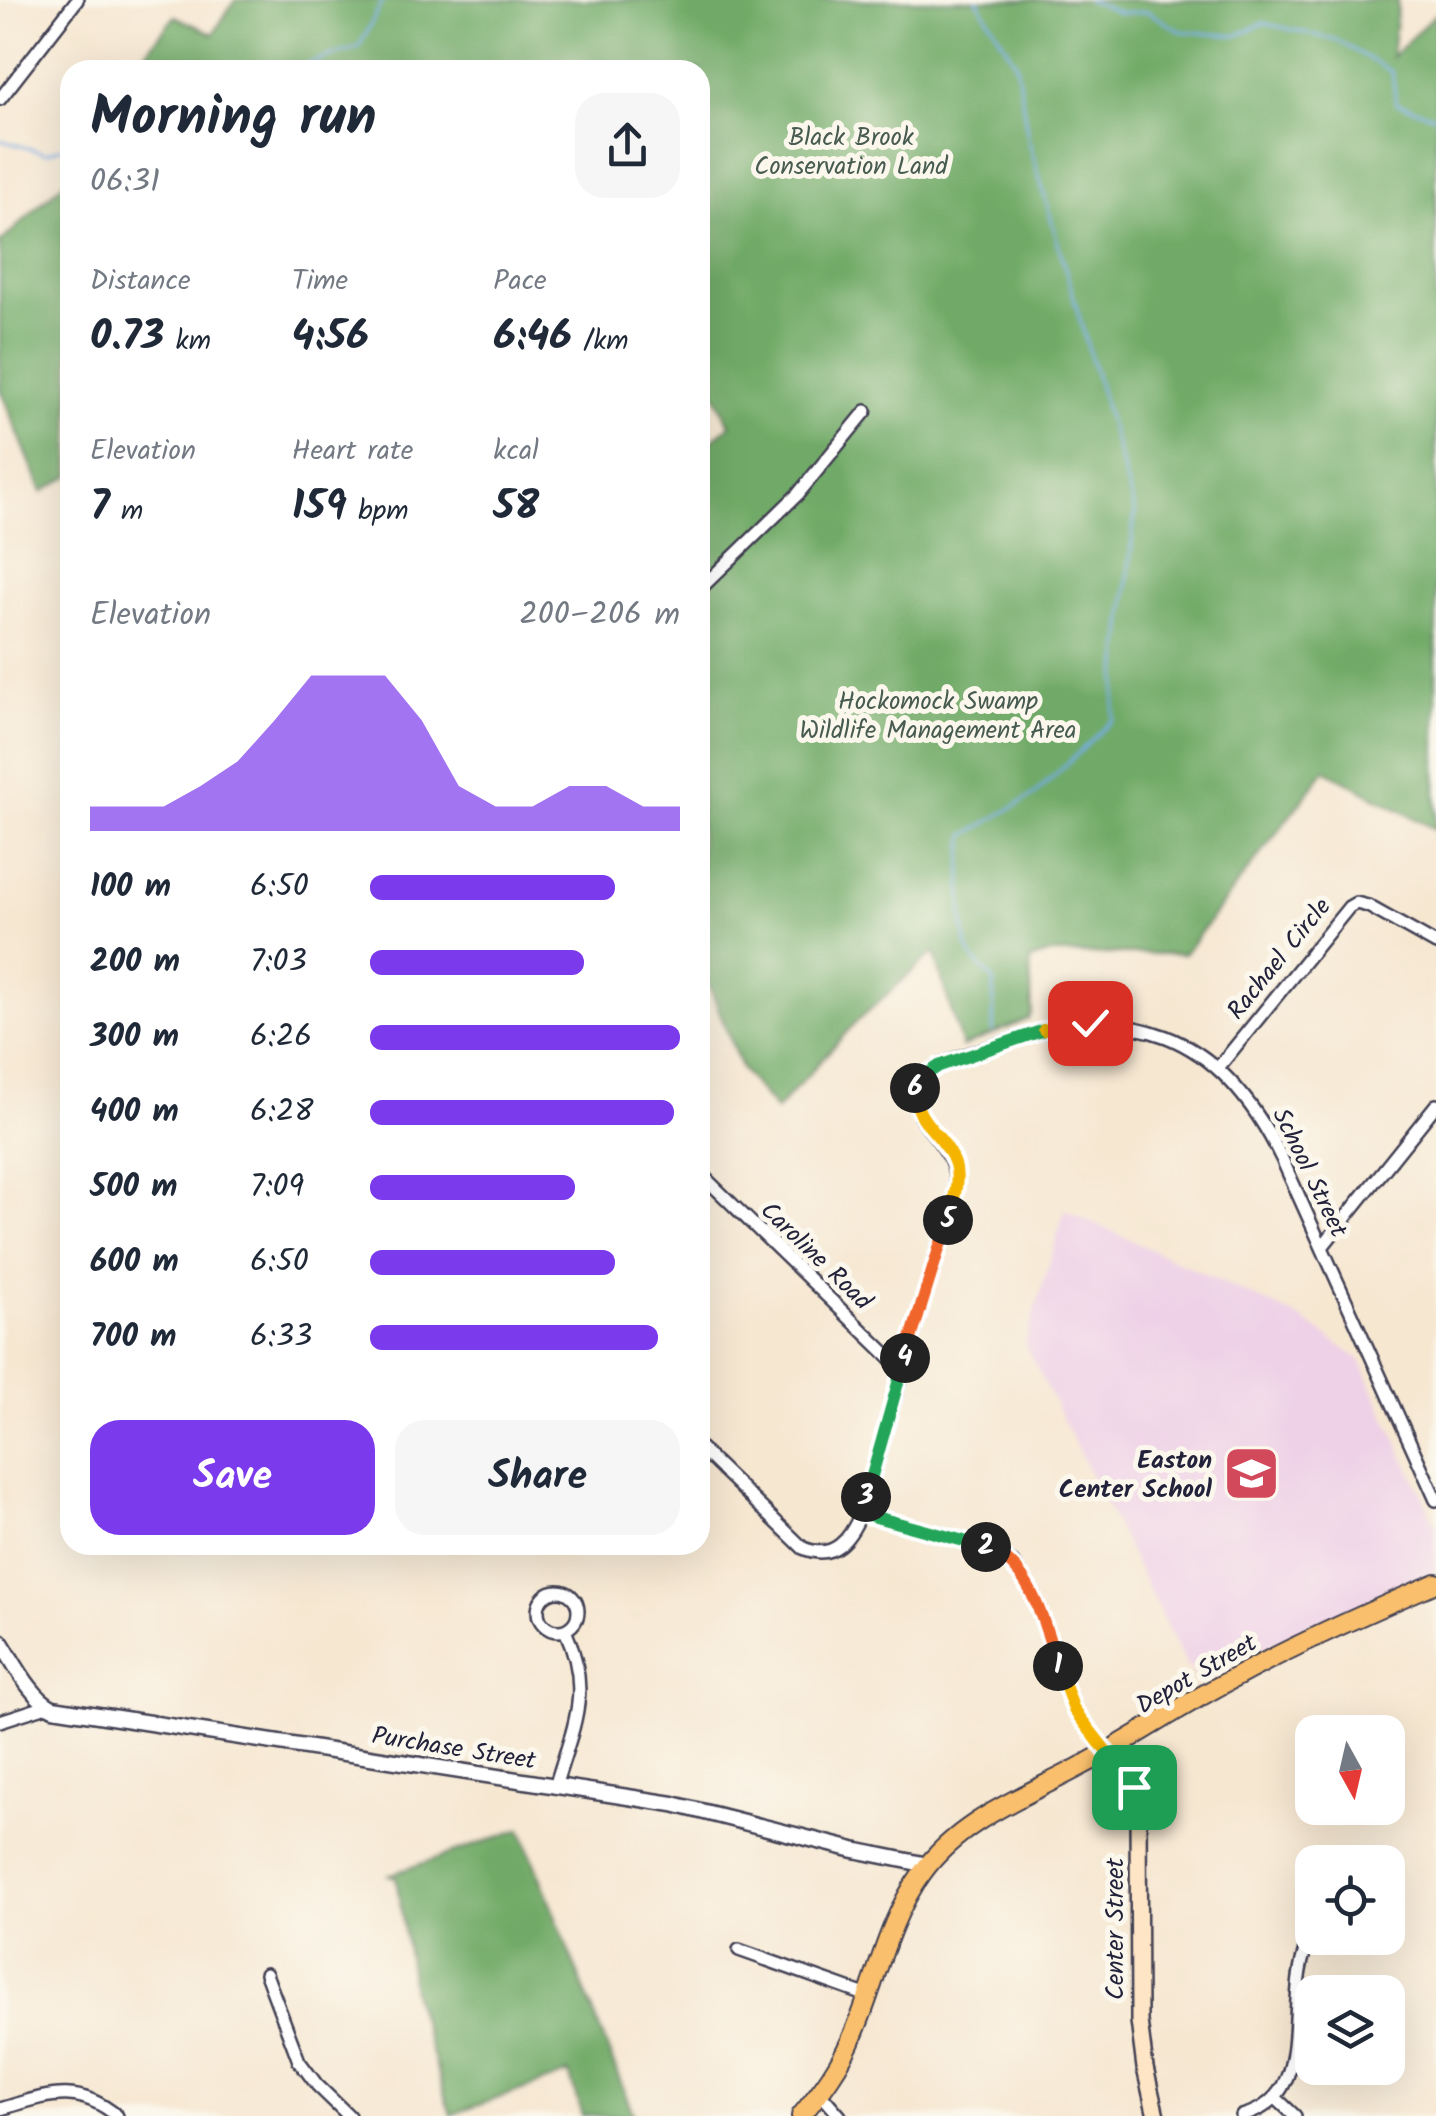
<!DOCTYPE html>
<html lang="en">
<head>
<meta charset="utf-8">
<style>
  :root { --surface:#fff; --page:#f6f6f7; --text:#1f2937; --muted:#747a83; --accent:#7c3aed }
  body { margin:0; font-family:Kalam,sans-serif; background:var(--page); color:var(--text); height:100vh; display:flex; flex-direction:column; font-size:38px; white-space:nowrap }
  * { box-sizing:border-box; margin:0 }
  p { font-size:32px; color:var(--muted) }
  .icon { flex:none; width:55px; height:55px; fill:none; stroke:currentColor; stroke-width:2; stroke-linecap:round; stroke-linejoin:round }
  .map { position:relative; flex:1; overflow:hidden }
  .sheet { position:absolute; left:60px; top:60px; width:650px; height:1495px; display:flex; flex-direction:column; background:var(--surface); border-radius:30px; box-shadow:0 10px 40px #0002 }
  .sheet>* { flex:none }
  .needle { width:65px; rotate:172deg }
  .tools { position:absolute; left:1295px; top:1715px; display:grid; gap:20px }
  .tools a { display:grid; place-items:center; width:110px; height:110px; border-radius:20px; background:var(--surface); box-shadow:0 10px 40px #0002; font-size:50px }
  .pin { position:absolute; display:grid; place-items:center; width:85px; height:85px; color:#fff; margin:-42px; border-radius:20px; box-shadow:0 5px 15px #0006 }
  .km { position:absolute; width:50px; height:50px; margin:-25px; border-radius:50%; background:#222; color:#fff; font-size:28px; line-height:50px; text-align:center }
  .round { display:grid; place-items:center; flex:none; width:105px; height:105px; border-radius:30px; background:var(--page) }
  .head { display:flex; align-items:center; justify-content:space-between; height:170px; padding:0 30px }
  h1 { font-size:55px; font-weight:600; line-height:75px }
  .figures { display:grid; grid-template-columns:repeat(3,1fr); gap:15px; height:170px; padding:10px 30px }
  .figures div { display:grid; align-content:center }
  .figures b { font-size:42px; font-weight:600 }
  .figures small { font-size:28px; font-weight:400 }
  .figures p { font-size:28px }
  .chart { height:280px; padding:20px 30px }
  .chart p { display:flex; justify-content:space-between }
  .chart svg { width:100%; height:180px; margin-top:10px; fill:var(--accent); opacity:.7 }
  .cta { display:flex; gap:20px; margin-top:auto; padding:20px 30px }
  .cta a { flex:1; height:115px; border-radius:30px; background:var(--accent); color:#fff; font-size:40px; font-weight:600; line-height:115px; text-align:center }
  .cta a+a { background:var(--page); color:var(--text) }
  ul { padding:0 30px; list-style:none; font-size:32px }
  li { display:grid; grid-template-columns:160px 120px 1fr; align-items:center; height:75px }
  li i { height:25px; border-radius:12px; background:var(--accent) }
  .map>svg:first-child { display:block }
</style>
</head>
<body>
<div class="map">
<svg width="1436" height="2116" viewBox="0 0 1436 2116">
  <rect width="100%" height="100%" fill="#fbf7ec"/>
  <filter id="ink" filterUnits="userSpaceOnUse"><feTurbulence type="fractalNoise" baseFrequency=".01" numOctaves="2"/><feDisplacementMap in="SourceGraphic" scale="20" xChannelSelector="R" yChannelSelector="G"/><feConvolveMatrix kernelMatrix="1 2 1 2 8 2 1 2 1" color-interpolation-filters="sRGB"/></filter>
  <filter id="wash" filterUnits="userSpaceOnUse"><feTurbulence type="fractalNoise" baseFrequency=".0048" numOctaves="4" result="noise"/><feDisplacementMap in="SourceGraphic" scale="40" xChannelSelector="R" yChannelSelector="G"/><feGaussianBlur stdDeviation="2.25" result="paint"/><feColorMatrix in="noise" values="0 0 0 0 0 0 0 0 0 0 0 0 0 0 0 0 0 1.4 0 .05"/><feComposite in="paint" operator="in"/></filter>
  <g filter="url(#wash)">
    <rect width="100%" height="100%" fill="#f6e7d1"/>
    <path fill="#eed0e7" d="M1065,1210l233,107 61,42 77,166v46l-194,86 -45,25 -6,-15h-4l-162,-323z"/>
    <path fill="#71aa68" stroke="#4a6652" stroke-width="2.5" d="M235,0h1163l-6,57 44,-44v817l-111,-60 -141,184h-137l-17,6 2,51 -3,8 -67,28 -28,-95 -78,70 -80,88 -34,-40 -42,-108v-511l30,-26 -30,-62v-293h-568l43,-54 38,18z
      M70,176v300l-28,16 -42,-103v-146z
      M521,1829l113,287h-52l-13,-43 -118,42 -37,-117 -18,-121 -7,-2z"/>
    <g fill="none" stroke-linecap="round" stroke-linejoin="round">
      <path stroke="#78ade6" stroke-width="2.5" d="M977,0l39,63 12,75 107,374 -22,208 -79,75 -68,40c-6,26 -7,98 6,122 6,8 16,17 22,24l-1,51
        M1088,0l32,13 28,-1 32,19 56,5 27,-13 73,17 56,32 4,31 40,13
        M290,70l69,-23 24,-47
        M0,140l45,13 25,-8"/>
    </g>
  </g>
  <g filter="url(#ink)">
    <g fill="none" stroke-linecap="round" stroke-linejoin="round">
      <defs>
        <path id="minor" d="M0,99l77,-99
          M700,589l98,-95 68,-83
          M1218,1068l131,-161 7,-4 12,3 68,38
          M700,1173l202,196
          M1322,1247l114,-142
          M700,1448l103,100c31,13 47,-9 58,-35l94,-321c6,-52 -44,-59 -40,-106 19,-25 53,-31 81,-41 133,-47 225,-13 286,114l154,341
          M861,1513l125,34 27,16 21,33 40,114 31,42
          M538 1611a20 20 0 1 1 40 0a20 20 0 1 1-40 0Z
          M0,1721l47,-15
          M555,1787c18,-61 38,-95 10,-157
          M1312,1907l-5,15 5,10
          M739,1950l129,46
          M266,1974l33,87 18,24 32,31
          M820,2093l20,23
          M1277,2099l18,17
          M0,2109c46,-13 76,-27 117,7
          M1242,2116c81,-22 36,-121 70,-182"/>
        <path id="tertiary" d="M0,1641c14,21 31,57 53,67l620,96 181,46 74,15"/>
        <path id="secondary" d="M1105,1752l26,30 7,27 1,212 6,47 11,48"/>
        <path id="trunk" d="M801,2116c21,-26 40,-51 53,-83 23,-53 33,-112 68,-160 39,-55 107,-78 163,-109 47,-25 91,-55 138,-80 69,-38 141,-70 213,-101"/>
      </defs>
      <use href="#minor" stroke="#424052" stroke-width="16"/>
      <use href="#tertiary" stroke="#424052" stroke-width="19"/>
      <use href="#secondary" stroke="#424052" stroke-width="20"/>
      <use href="#trunk" stroke="#424052" stroke-width="22"/>
      <use href="#minor" stroke="#fff" stroke-width="11"/>
      <use href="#tertiary" stroke="#fff" stroke-width="14"/>
      <use href="#secondary" stroke="#fde5c5" stroke-width="15"/>
      <use href="#trunk" stroke="#f9bf6d" stroke-width="18"/>
    </g>
  </g>
  <g fill="none" stroke-linecap="round" stroke-linejoin="round" filter="url(#ink)">
    <defs>
      <path id="split-1" d="M1058,1666l16,44 60,77"/>
      <path id="split-2" d="M986,1547c47,21 56,73 72,119"/>
      <path id="split-3" d="M866,1497l-5,16 125,34"/>
      <path id="split-4" d="M866,1497l39,-139"/>
      <path id="split-5" d="M905,1358l43,-138"/>
      <path id="split-6" d="M915,1088c-2,35 31,47 40,76 5,18 -2,39 -7,56"/>
      <path id="split-7" d="M915,1088l9,-12 15,-10 105,-36"/>
      <path id="split-8" d="M1044,1030l46,-7"/>
    </defs>
    <use href="#split-1" stroke="#fff" stroke-width="20"/>
    <use href="#split-2" stroke="#fff" stroke-width="20"/>
    <use href="#split-3" stroke="#fff" stroke-width="20"/>
    <use href="#split-4" stroke="#fff" stroke-width="20"/>
    <use href="#split-5" stroke="#fff" stroke-width="20"/>
    <use href="#split-6" stroke="#fff" stroke-width="20"/>
    <use href="#split-7" stroke="#fff" stroke-width="20"/>
    <use href="#split-8" stroke="#fff" stroke-width="20"/>
    <use href="#split-1" stroke="#f5b400" stroke-width="12"/>
    <use href="#split-2" stroke="#f0652b" stroke-width="12"/>
    <use href="#split-3" stroke="#22a559" stroke-width="12"/>
    <use href="#split-4" stroke="#22a559" stroke-width="12"/>
    <use href="#split-5" stroke="#f0652b" stroke-width="12"/>
    <use href="#split-6" stroke="#f5b400" stroke-width="12"/>
    <use href="#split-7" stroke="#22a559" stroke-width="12"/>
    <use href="#split-8" stroke="#f5b400" stroke-width="12"/>
  </g>
  <defs>
    <symbol id="school-square" viewBox="-11 -11 22 22"><rect x="-9" y="-9" width="18" height="18" rx="4" fill="#d1495b" stroke="#fbf7ec"/><path d="M0-5L7-2L0 1L-7-2ZM-4 1L0 2.5L4 1V4Q0 6-4 4Z" fill="#fff"/></symbol>
  </defs>
  <g fill-rule="evenodd">
    <use href="#school-square" x="1220" y="1442" width="63" height="63"/>
  </g>
  <g text-anchor="middle" stroke-width="10" stroke-linejoin="round" paint-order="stroke">
    <g font-size="25" fill="#475b50" stroke="#fbf7ec">
      <text x="851" y="145">Black Brook<tspan x="851" dy="29">Conservation Land</tspan></text>
      <text x="938" y="709">Hockomock Swamp<tspan x="938" dy="29">Wildlife Management Area</tspan></text>
    </g>
    <g font-size="25" fill="#22223b" stroke="#fbf7ec">
      <text transform="translate(1278 958) rotate(-51)" y="9">Rachael Circle</text>
      <text transform="translate(1311 1172) rotate(64)" y="9">School Street</text>
      <text transform="translate(817 1255) rotate(44)" y="9">Caroline Road</text>
      <text transform="translate(1196 1673) rotate(-30)" y="9">Depot Street</text>
      <text transform="translate(454 1747) rotate(9)" y="9">Purchase Street</text>
      <text transform="translate(1114 1929) rotate(-90)" y="9">Center Street</text>
    </g>
    <g font-size="25" font-weight="bold" fill="#22223b" stroke="#fbf7ec" text-anchor="end">
      <text x="1212" y="1468">Easton<tspan x="1212" dy="29">Center School</tspan></text>
    </g>
  </g>
</svg>
<div class="tools">
<a><svg class="needle" viewBox="-14 -14 28 28"><path d="M0-13l5 13h-10z" fill="#e53935"/><path d="M0 13l5-13h-10z" fill="#747a83"/></svg></a>
<a><svg class="icon" aria-label="locate" viewBox="0 0 24 24"><circle cx="12" cy="12" r="6"/><path d="M12 2v4M12 18v4M2 12h4M18 12h4"/></svg></a>
<a><svg class="icon" aria-label="layers" viewBox="0 0 24 24"><path d="M12 4l9 5-9 5-9-5zM3 14l9 5 9-5"/></svg></a>
</div>
<div class="pin" style="left:1134px;top:1787px;background:#1e9e55"><svg class="icon" aria-label="arrive" viewBox="0 0 24 24"><path d="M6 21V4h12l-3 4 3 4H6"/></svg></div>
<div class="pin" style="left:1090px;top:1023px;background:#d93025"><svg class="icon" aria-label="check" viewBox="0 0 24 24"><path d="M5 12l5 5 9-10"/></svg></div>
<b class="km" style="left:1058px;top:1666px">1</b>
<b class="km" style="left:986px;top:1547px">2</b>
<b class="km" style="left:866px;top:1497px">3</b>
<b class="km" style="left:905px;top:1358px">4</b>
<b class="km" style="left:948px;top:1220px">5</b>
<b class="km" style="left:915px;top:1088px">6</b>
<section class="sheet">
<div class="head"><div><h1>Morning run</h1><p>06:31</p></div><a class="round"><svg class="icon" aria-label="share" viewBox="0 0 24 24"><path d="M12 15V3M7 8l5-5 5 5M5 13v7h14v-7"/></svg></a></div>
<div class="figures">
<div><p>Distance</p><b>0.73<small> km</small></b></div>
<div><p>Time</p><b>4:56</b></div>
<div><p>Pace</p><b>6:46<small> /km</small></b></div>
</div>
<div class="figures">
<div><p>Elevation</p><b>7<small> m</small></b></div>
<div><p>Heart rate</p><b>159<small> bpm</small></b></div>
<div><p>kcal</p><b>58</b></div>
</div>
<div class="chart"><p><span>Elevation</span>200–206 m</p>
<svg viewBox="0 0 160 44" preserveAspectRatio="none"><path d="M0 44V38L10 38L20 38L30 33L40 27L50 17L60 6L70 6L80 6L90 17L100 33L110 38L120 38L130 33L140 33L150 38L160 38V44z"/></svg>
</div>
<ul>
<li><b>100 m</b>6:50<i style="width:79%"></i></li>
<li><b>200 m</b>7:03<i style="width:69%"></i></li>
<li><b>300 m</b>6:26<i style="width:100%"></i></li>
<li><b>400 m</b>6:28<i style="width:98%"></i></li>
<li><b>500 m</b>7:09<i style="width:66%"></i></li>
<li><b>600 m</b>6:50<i style="width:79%"></i></li>
<li><b>700 m</b>6:33<i style="width:93%"></i></li>
</ul>
<div class="cta"><a>Save</a><a>Share</a></div>
</section>
</div>
</body>
</html>
